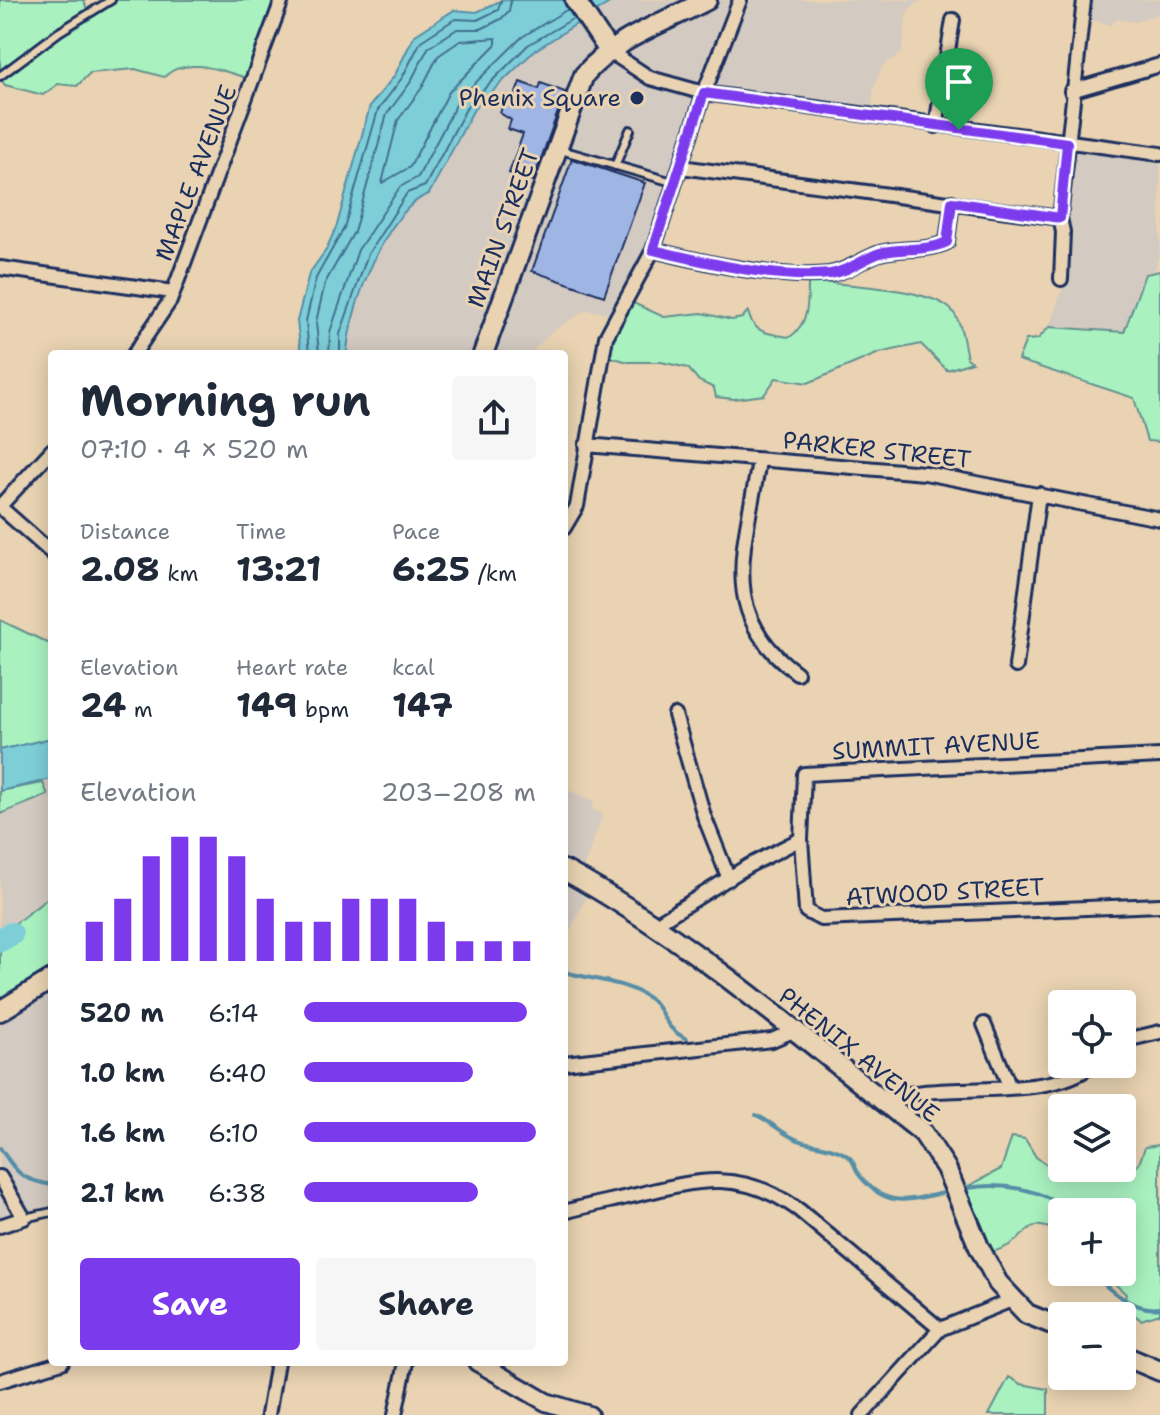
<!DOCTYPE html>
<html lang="en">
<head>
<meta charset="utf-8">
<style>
  :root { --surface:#fff; --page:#f6f6f7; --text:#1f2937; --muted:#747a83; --accent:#7c3aed }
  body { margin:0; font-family:"Shantell Sans",sans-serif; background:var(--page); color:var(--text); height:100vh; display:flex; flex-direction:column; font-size:30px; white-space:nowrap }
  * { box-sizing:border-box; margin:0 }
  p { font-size:26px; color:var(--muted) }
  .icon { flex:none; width:44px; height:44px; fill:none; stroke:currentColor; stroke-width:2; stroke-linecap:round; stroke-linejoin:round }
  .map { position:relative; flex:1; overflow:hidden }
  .details { position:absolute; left:48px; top:350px; width:520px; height:1016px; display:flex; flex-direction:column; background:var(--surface); border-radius:8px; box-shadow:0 4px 20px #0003 }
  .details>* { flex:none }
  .fabs { position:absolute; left:1048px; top:990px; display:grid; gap:16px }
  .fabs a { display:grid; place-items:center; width:88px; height:88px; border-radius:8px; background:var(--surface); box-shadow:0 4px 20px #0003; font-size:40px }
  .pin { position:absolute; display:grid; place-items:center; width:68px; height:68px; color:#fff; margin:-82px -34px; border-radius:50% 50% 50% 0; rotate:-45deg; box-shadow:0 0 8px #0007 }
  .pin .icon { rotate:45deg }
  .round { display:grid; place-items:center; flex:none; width:84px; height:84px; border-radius:8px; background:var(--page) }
  .head { display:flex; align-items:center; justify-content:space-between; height:136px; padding:0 32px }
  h1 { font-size:44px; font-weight:700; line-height:60px }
  .figures { display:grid; grid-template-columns:repeat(3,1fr); gap:12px; height:136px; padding:8px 32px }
  .figures div { display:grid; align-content:center }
  .figures b { font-size:34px; font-weight:700 }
  .figures small { font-size:22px; font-weight:400 }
  .figures p { font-size:22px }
  .chart { height:224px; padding:16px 32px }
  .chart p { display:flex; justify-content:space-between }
  .chart svg { width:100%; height:144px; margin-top:8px; stroke:var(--accent); stroke-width:6 }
  .primary-button { display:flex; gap:16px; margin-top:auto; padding:16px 32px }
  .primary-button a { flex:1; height:92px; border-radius:8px; background:var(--accent); color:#fff; font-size:32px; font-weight:700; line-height:92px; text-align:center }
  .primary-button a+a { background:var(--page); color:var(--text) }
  ul { padding:0 32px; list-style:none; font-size:26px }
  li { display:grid; grid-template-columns:128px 96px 1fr; align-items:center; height:60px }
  li i { height:20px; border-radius:10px; background:var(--accent) }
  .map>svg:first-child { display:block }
</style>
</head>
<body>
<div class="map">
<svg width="1160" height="1415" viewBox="0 0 1160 1415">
  <rect width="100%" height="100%" fill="#e9d3b2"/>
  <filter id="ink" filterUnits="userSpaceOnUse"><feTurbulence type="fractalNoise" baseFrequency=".0125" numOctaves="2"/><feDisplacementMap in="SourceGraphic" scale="16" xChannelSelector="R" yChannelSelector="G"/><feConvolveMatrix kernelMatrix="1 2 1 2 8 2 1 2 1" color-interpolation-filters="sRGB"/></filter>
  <g filter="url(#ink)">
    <path fill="#d3cac1" d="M614,0h306l-13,12 -5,41 -20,13 -9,25 -1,26 -166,-23 -34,103 -56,117 -30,-4 -36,23 -20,21h-183v-18l28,-79 91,-142 23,-18 45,-46z
      M1085,0h75v13l-25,9 -18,-3 -6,6 -28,-7z
      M1069,144l91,12v93l-5,22 -10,4 -21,57 -75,-5 13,-37 -7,-15z
      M52,779v116l-52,40v-121l47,-19 -4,-12z
      M564,789l29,11v10l10,4 -23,63 12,9 -21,43 -7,-1z
      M52,980v230l-52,17v-215z"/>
    <path fill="#a9f2c0" stroke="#62908f" stroke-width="2" d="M0,0h84l4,14 24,-14h173l-30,80c-29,-7 -68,-26 -91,-3l-29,-8 -45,4 -13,13 -19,-2 -15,11 -38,-10 -5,-7z
      M1160,271v171l-13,-1 -13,-43 -116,-38 8,-20 12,-1 11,-12 75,5 21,-58z
      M808,281c35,4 112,6 140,26 14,10 15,35 19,51l5,4 -25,8 -26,-26 -42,9 -71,30 -32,-5 -12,17 -30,4 -18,-2 -2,-9 -15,-7 -11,-13 -27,-6h-33l-24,-7 25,-54 35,16 38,-4 30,7 10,-2 6,-7c4,23 22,23 42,26 19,-14 18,-33 18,-56z
      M0,620l52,25v93l-52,12z
      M43,783l5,12 -48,19v-23z
      M52,895v85l-52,32v-77z
      M1012,1137l13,2 11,18 11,8 15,-5v8c23,0 43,7 64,7l13,-11 6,-17 15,-2v169l-19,6 -18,-14 3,-12 -24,-22h20v-60h-60v21c-37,-15 -26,-5 -51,11 -7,5 -17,7 -25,10l-27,-63 42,-22z
      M1009,1377l12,7 27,5v26h-59z"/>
    <path fill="#7eced8" stroke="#568ea7" stroke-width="2" d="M502,0h112l-80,51 -60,58 -45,85c-42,13 -81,118 -82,160h-46l-4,-33 12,-47 17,-24 11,-25 33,-119 25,-31 19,-39 40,-26 23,2z
      M52,738v41l-52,12v-41z"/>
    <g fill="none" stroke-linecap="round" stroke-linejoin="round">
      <path stroke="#436f8f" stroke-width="2" d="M496,38v6l-47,48 -39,75 -28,16 16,-63 23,-31 17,-33 22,-15z
        M309,354l-3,-33 10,-43 28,-50 34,-118 24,-32 19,-37 34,-22 22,1 21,-10 3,-10
        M319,354l-3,-32 9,-39 29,-51 33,-118 23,-31 18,-35 29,-19h24l20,-10 8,-8 2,-11
        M329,354l1,-22 28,-82 42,-63 18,-10 41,-78 63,-62 46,-28
        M340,354v-20l28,-80 39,-61 18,-7 43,-81 60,-60 46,-27"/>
      <path stroke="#568ea7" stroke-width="4" d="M564,972c26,7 64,10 86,27 17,13 10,27 37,40
        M756,1115c16,7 26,19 42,25 16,6 40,6 53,19 4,5 5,12 9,17 27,33 47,24 84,17
        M0,1148c18,26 20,31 52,37
        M968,1188c34,-6 76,1 103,24
        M1093,1272c14,18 43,40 67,36"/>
      <path stroke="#7eced8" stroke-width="24" d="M0,940l11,-6"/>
    </g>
    <path fill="#9fb5e3" stroke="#1b2f5e" stroke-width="2" d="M520,82l19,7 2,-6 24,9 -32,89 -24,-8 14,-39 -15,-5 3,-9 -11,-7 6,-17 8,3z
      M572,159l73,24 -41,113 -72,-25z"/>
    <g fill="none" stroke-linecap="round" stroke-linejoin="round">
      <defs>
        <path id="service" d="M0,76l59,-44 52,-32
          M561,150l115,33
          M615,166l15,-36
          M24,1218l28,-6"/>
        <path id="minor" d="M609,51l41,27 54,15 456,61
          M1071,91l89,-26
          M936,126l17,-106
          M681,167l379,51
          M653,250c49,12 127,30 176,24 20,-3 33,-15 51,-21 22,-6 46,-1 67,-11l5,-40
          M0,268l173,24
          M1061,279l2,-47 -3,-14 24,-218
          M134,354l36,-53 112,-301
          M586,445l339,28 235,46
          M759,461c-13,83 -44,153 38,212
          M0,506l52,-56
          M0,507l52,46
          M564,528l13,-22 29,-169 47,-87 51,-157 36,-93
          M1016,666l23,-172
          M675,715l29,101 25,63
          M801,839l5,72 15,8 339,-14
          M654,925l94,-59 53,-27 3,-65 356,-18
          M984,1024l26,64
          M1122,1041l38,-9
          M564,1063l208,-23 21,-9
          M884,1100c51,-20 165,3 209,-36
          M0,1177l24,41 -24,8
          M564,1212c24,-7 48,-11 72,-17 64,-16 106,-26 163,15l141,119
          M0,1381l62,-19
          M268,1415l9,-53
          M395,1415l11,-53
          M862,1415l78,-86 72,-29"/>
        <path id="tertiary" d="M477,1362l69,40 43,13"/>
        <path id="secondary" d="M575,0l34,51
          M483,354l101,-279c33,-38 80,-52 123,-75
          M564,870c130,71 243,172 359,263l23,35 33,79 19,36 29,31 35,14
          M0,1011l52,-32
          M1122,1355l38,16"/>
      </defs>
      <use href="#service" stroke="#1b2f5e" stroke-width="12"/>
      <use href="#minor" stroke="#1b2f5e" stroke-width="18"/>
      <use href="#tertiary" stroke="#1b2f5e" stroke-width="22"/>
      <use href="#secondary" stroke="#1b2f5e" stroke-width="24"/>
      <use href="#service" stroke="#e9d3b2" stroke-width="6"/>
      <use href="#minor" stroke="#e9d3b2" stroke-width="12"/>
      <use href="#tertiary" stroke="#e9d3b2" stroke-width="16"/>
      <use href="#secondary" stroke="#e9d3b2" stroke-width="18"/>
    </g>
  </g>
  <g fill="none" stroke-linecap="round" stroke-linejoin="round" filter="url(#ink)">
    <defs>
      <path id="route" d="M704,93l363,50 -7,75 -108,-16 -5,40c-21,10 -45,5 -67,11 -18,6 -30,18 -50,21 -53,6 -126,-12 -177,-24z"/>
    </defs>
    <use href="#route" stroke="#fff" stroke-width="16"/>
    <use href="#route" stroke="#7c3aed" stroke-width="10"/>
  </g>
  <circle fill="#1b2f5e" stroke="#e9d3b2" stroke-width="3" cx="637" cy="98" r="8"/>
  <g text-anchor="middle" stroke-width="6" stroke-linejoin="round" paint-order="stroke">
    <g font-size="24" fill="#1b2f5e" stroke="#e9d3b2" text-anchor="end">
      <text x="621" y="106">Phenix Square</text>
    </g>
    <g font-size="24" fill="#1b2f5e" stroke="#e9d3b2">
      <text transform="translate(196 173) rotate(-69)" y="8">MAPLE AVENUE</text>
      <text transform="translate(503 228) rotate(-70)" y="8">MAIN STREET</text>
      <text transform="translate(877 450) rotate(6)" y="8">PARKER STREET</text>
      <text transform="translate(936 746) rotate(-3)" y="8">SUMMIT AVENUE</text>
      <text transform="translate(945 892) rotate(-3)" y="8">ATWOOD STREET</text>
      <text transform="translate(859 1055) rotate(39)" y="8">PHENIX AVENUE</text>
    </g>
  </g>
</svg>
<div class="fabs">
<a><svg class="icon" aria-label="locate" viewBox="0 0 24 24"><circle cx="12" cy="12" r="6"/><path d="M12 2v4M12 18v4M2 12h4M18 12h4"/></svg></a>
<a><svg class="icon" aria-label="layers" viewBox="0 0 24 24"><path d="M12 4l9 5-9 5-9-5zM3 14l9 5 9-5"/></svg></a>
<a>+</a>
<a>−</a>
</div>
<div class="pin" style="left:959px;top:130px;background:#1e9e55"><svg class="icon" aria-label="arrive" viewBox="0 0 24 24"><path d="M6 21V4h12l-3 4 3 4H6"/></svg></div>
<section class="details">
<div class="head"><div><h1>Morning run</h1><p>07:10 · 4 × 520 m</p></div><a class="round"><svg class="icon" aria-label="share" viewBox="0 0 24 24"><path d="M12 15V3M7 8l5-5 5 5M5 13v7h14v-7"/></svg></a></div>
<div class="figures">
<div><p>Distance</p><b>2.08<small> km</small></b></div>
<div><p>Time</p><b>13:21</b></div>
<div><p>Pace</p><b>6:25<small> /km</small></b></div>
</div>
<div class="figures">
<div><p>Elevation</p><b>24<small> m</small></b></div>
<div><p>Heart rate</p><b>149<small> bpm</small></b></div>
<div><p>kcal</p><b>147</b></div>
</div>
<div class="chart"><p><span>Elevation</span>203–208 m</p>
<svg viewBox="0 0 160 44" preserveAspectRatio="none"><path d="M5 44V32M15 44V25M25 44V12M35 44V6M45 44V6M55 44V12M65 44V25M75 44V32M85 44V32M95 44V25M105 44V25M115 44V25M125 44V32M135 44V38M145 44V38M155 44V38"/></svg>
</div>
<ul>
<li><b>520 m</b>6:14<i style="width:96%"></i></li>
<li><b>1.0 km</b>6:40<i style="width:73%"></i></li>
<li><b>1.6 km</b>6:10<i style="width:100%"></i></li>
<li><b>2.1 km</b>6:38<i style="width:75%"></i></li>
</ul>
<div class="primary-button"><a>Save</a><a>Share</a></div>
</section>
</div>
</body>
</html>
